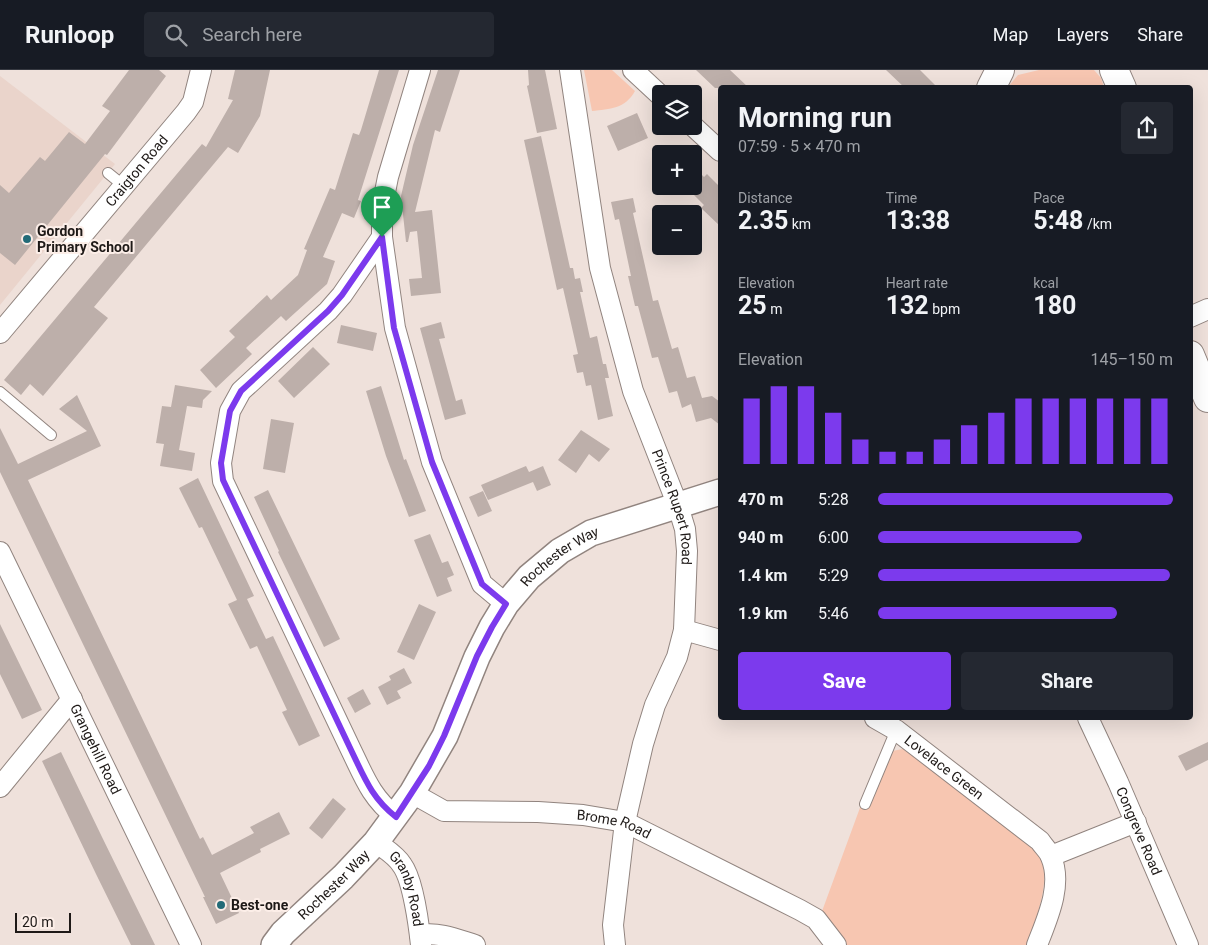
<!DOCTYPE html>
<html lang="en">
<head>
<meta charset="utf-8">
<style>
  :root { --surface:#171b24; --page:#242831; --text:#f1f3f6; --muted:#9ea1a6; --line:#363941; --accent:#7c3aed }
  body { margin:0; font-family:Roboto,sans-serif; background:var(--page); color:var(--text); height:100vh; display:flex; flex-direction:column; font-size:19px; white-space:nowrap }
  * { box-sizing:border-box; margin:0 }
  p { font-size:16px; color:var(--muted) }
  .icon { flex:none; width:28px; height:28px; fill:none; stroke:currentColor; stroke-width:2; stroke-linecap:round; stroke-linejoin:round }
  .map { position:relative; flex:1; overflow:hidden }
  .details { position:absolute; left:718px; top:15px; width:475px; height:635px; display:flex; flex-direction:column; background:var(--surface); border-radius:5px; box-shadow:0 5px 20px #0002 }
  .details>* { flex:none }
  .fabs { position:absolute; left:652px; top:15px; display:grid; gap:10px }
  .fabs a { display:grid; place-items:center; width:50px; height:50px; border-radius:5px; background:var(--surface); box-shadow:0 5px 20px #0002; font-size:25px }
  .scale { position:absolute; left:15px; bottom:12px; width:56px; box-sizing:border-box; padding-left:5px; border:2px solid #1e1917; border-top:0; font-size:14px; line-height:18px; white-space:nowrap; color:#1e1917; -webkit-text-stroke:4px #fceee8; paint-order:stroke }
  .pin { position:absolute; display:grid; place-items:center; width:42px; height:42px; color:#fff; margin:-51px -21px; border-radius:50% 50% 50% 0; rotate:-45deg; box-shadow:0 0 5px #0007 }
  .pin .icon { rotate:45deg }
  .round { display:grid; place-items:center; flex:none; width:52px; height:52px; border-radius:5px; background:var(--page) }
  .headline { display:flex; align-items:center; justify-content:space-between; height:85px; padding:0 20px }
  h1 { font-size:28px; font-weight:700; line-height:38px }
  .figures { display:grid; grid-template-columns:repeat(3,1fr); gap:8px; height:85px; padding:5px 20px }
  .figures div { display:grid; align-content:center }
  .figures b { font-size:25px; font-weight:700 }
  .figures small { font-size:14px; font-weight:400 }
  .figures p { font-size:14px }
  .chart { height:140px; padding:10px 20px }
  .chart p { display:flex; justify-content:space-between }
  .chart svg { width:100%; height:90px; margin-top:5px; stroke:var(--accent); stroke-width:6 }
  .action { display:flex; gap:10px; margin-top:auto; padding:10px 20px }
  .action a { flex:1; height:58px; border-radius:5px; background:var(--accent); color:#fff; font-size:20px; font-weight:700; line-height:58px; text-align:center }
  .action a+a { background:var(--page); color:var(--text) }
  ul { padding:0 20px; list-style:none; font-size:16px }
  li { display:grid; grid-template-columns:80px 60px 1fr; align-items:center; height:38px }
  li i { height:12px; border-radius:6px; background:var(--accent) }
  header { display:flex; align-items:center; gap:30px; box-sizing:border-box; height:70px; padding:0 25px; background:var(--surface); border-bottom:1px solid var(--line) }
  header strong { font-size:24px }
  nav { display:flex; gap:28px; margin-inline-start:auto; font-size:18px }
  .search { width:350px; height:45px; background:var(--page); display:flex; align-items:center; gap:12px; box-sizing:border-box; padding:0 18px; border-radius:5px; color:var(--muted); font-size:19px }
  .map>svg:first-child { display:block }
</style>
</head>
<body>
<header>
<strong>Runloop</strong>
<div class="search"><svg class="icon" aria-label="search" viewBox="0 0 24 24"><circle cx="10" cy="10" r="6"/><path d="M15 15l6 6"/></svg>Search here</div>
<nav><a>Map</a><a>Layers</a><a>Share</a></nav>
</header>
<div class="map">
<svg width="1208" height="875" viewBox="0 0 1208 875">
  <rect width="100%" height="100%" fill="#efe1db"/>
  <path fill="#ead4cb" d="M0,6l115,88 -115,141z"/>
  <path fill="#f7c6b1" d="M584,0h28l23,21c-10,18 -25,18 -43,20z
    M1039,0h55l7,8 3,9h-96l10,-12z
    M903,679l70,50 60,48c2,3 5,6 7,10 12,24 -5,64 -13,88h-180l-18,-25 -8,-6 40,-109 31,-54z"/>
  <path fill="#bdafaa" d="M129,0h30l7,6 -59,79 -2,-1 -90,111 -15,-12v-68l9,8 31,-36 5,4 24,-29 16,12 25,-33 -8,-5z
    M235,0h35l-10,46 -22,37 -10,-6 -134,160 14,11 -65,78 -13,-12 -9,11 -17,-15 198,-236 4,3 27,-47 -5,-1z
    M379,0h20l-41,130 3,1 -7,17 -12,-5 -19,44 12,4 -8,23 -41,37 -5,-5 -35,32 6,6 -36,34 -16,-18 35,-33 -6,-6 38,-36 4,5 27,-25 9,-25 -3,-1 26,-61 5,2 18,-57 6,2 2,-5z
    M438,0h22l-20,62 -5,-2 -20,82 17,-2 9,83 -30,3 -2,-17 13,-1 -5,-47 -7,1 -2,10h-2l-5,-46 12,-51z
    M528,0h17l12,59 -20,4 -10,-47 2,-1z
    M696,0h34l19,18h-34z
    M886,0h34l18,18h-33z
    M637,43l11,25 -30,13 -11,-25z
    M541,66l29,132h3l2,11 5,-1 3,14h-3l10,46 7,-2 6,28h3l3,14h-4l8,38 -15,4 -7,-35 -5,1 -3,-14 -6,1 -4,-18 5,-1 -15,-66 -6,2 -33,-150z
    M694,97l10,10 3,-3 13,13v39l-19,-18 3,-3 -10,-10z
    M633,128l3,14 -3,1 20,88 5,-1 14,49 6,-2 9,31 8,-2 7,22 10,-2 8,6v23l-9,-7 -15,4 -5,-18 -9,4 -5,-17 -8,2 -11,-36 -6,1 -14,-52h-3l-7,-30h3l-12,-57 -4,1 -4,-18z
    M441,252l4,16 -6,1 17,62 6,-2 4,15 -21,6 -25,-92z
    M341,255l36,8 -4,18 -36,-8z
    M313,277l17,17 -36,34 -16,-17z
    M175,315l37,6 -9,9 -1,8 -15,-2 -8,44 16,3 -3,18 -32,-5 4,-22 -8,-1 6,-37 9,1z
    M381,316l23,74 2,-1 20,52 -17,6 -23,-61 -20,-65z
    M77,325l24,51 -73,34 172,359 3,-2 9,18 42,-22 -4,-6 29,-15 11,22 -30,15 1,3 -41,21 19,40 -23,11 -13,-27h2l-205,-425v-44l18,36 69,-33 -28,-22z
    M271,349l23,4 -9,50 -22,-4z
    M581,360l29,19 -11,13 -10,-8 -13,19 -18,-13z
    M526,396l3,6 14,-6 8,19 -14,6 -4,-9 -45,18 -7,-15z
    M198,408l56,118 -7,3 19,40 7,-3 47,100 -21,10 -17,-34 5,-2 -30,-64 -7,3 -22,-45 9,-4 -35,-73 -3,1 -20,-40z
    M268,420l72,149 -16,8 -46,-95 1,-1 -25,-54z
    M483,421l9,20 -14,6 -9,-20z
    M430,464l12,29 6,-2 6,14 -7,3 5,13 -15,6 -23,-57z
    M419,534l17,8 -22,48 -17,-8z
    M0,554l42,86 -20,9 -22,-45z
    M404,598l8,15 -15,8 4,7 -14,7 -9,-18 13,-7 -2,-4z
    M363,619l8,15 -16,9 -8,-15z
    M1208,672v18l-22,11 -8,-15z
    M61,682l41,85 53,108h-24l-35,-71 -54,-113z
    M333,728l13,11 -24,30 -13,-11z"/>
  <g fill="none" stroke-linecap="round" stroke-linejoin="round">
    <defs>
      <path id="service" d="M108,103l16,13
        M0,322l51,43
        M865,734l31,-74"/>
      <g id="minor">
        <path d="M420,0l-32,107 -6,30v30l13,91 37,134 50,122 24,20"/>
        <path id="s1" d="M570,0l30,198 33,123 45,115 7,23 2,22 -3,79 -7,27 -22,48 -12,39 -18,78 -12,103 2,20"/>
        <path d="M633,0l28,26"/>
        <path d="M693,56l27,25"/>
        <path d="M382,167l-40,58 -14,16 -87,80 -11,20 -9,52 2,18 129,271c13,27 20,46 44,65"/>
        <path d="M1190,247l18,-8"/>
        <path id="s2" d="M0,263l186,-221 7,-10 8,-32"/>
        <path id="s3" d="M0,482l191,393"/>
        <path d="M684,560l36,10"/>
        <path id="s4" d="M875,648l21,12 144,111c3,5 9,10 11,16 12,28 -4,62 -14,88"/>
        <path id="s5" d="M1088,648l30,64 70,163"/>
        <path d="M0,717l72,-88"/>
        <path id="s6" d="M412,723l32,18 94,1 45,3 42,7 175,88 16,9 20,26"/>
        <path id="s7" d="M376,772c9,7 20,13 26,23 11,15 17,61 19,80"/>
        <path d="M1051,786l85,-34"/>
        <path d="M420,865c20,-3 36,4 55,10"/>
      </g>
      <g id="tertiary">
        <path id="s8" d="M274,875l9,-12 60,-56 33,-35 36,-49 33,-57 32,-79 15,-30 14,-23 23,-27 31,-26 31,-18 129,-41"/>
      </g>
      <path id="trunk" d="M1114,0l8,18
        M991,18l9,-18
        M1190,285l18,43"/>
    </defs>
    <use href="#service" stroke="#91847f" stroke-width="12"/>
    <use href="#minor" stroke="#91847f" stroke-width="22"/>
    <use href="#tertiary" stroke="#91847f" stroke-width="28"/>
    <use href="#trunk" stroke="#91847f" stroke-width="30"/>
    <use href="#service" stroke="#fff" stroke-width="10"/>
    <use href="#minor" stroke="#fff" stroke-width="20"/>
    <use href="#tertiary" stroke="#fff" stroke-width="25"/>
    <use href="#trunk" stroke="#fff" stroke-width="28"/>
  </g>
  <g fill="none" stroke-linecap="round" stroke-linejoin="round">
    <defs>
      <path id="route" d="M382,167l12,91 38,134 50,122 24,20 -14,23 -15,29 -33,80 -15,30 -33,51c-24,-19 -31,-38 -44,-65l-129,-272 -2,-17 9,-52 11,-20 87,-80 14,-16z"/>
    </defs>
    <use href="#route" stroke="#fff" stroke-width="10"/>
    <use href="#route" stroke="#7c3aed" stroke-width="6"/>
  </g>
  <g fill="#236b78" stroke="#fceee8" stroke-width="2">
    <circle cx="27" cy="169" r="5"/>
    <circle cx="221" cy="835" r="5"/>
  </g>
  <g text-anchor="middle" stroke-width="4" stroke-linejoin="round" paint-order="stroke">
    <g font-size="14" fill="#1e1917" stroke="#fceee8">
      <text dy="5" stroke="none"><textPath href="#s2" startOffset="212">Craigton Road</textPath></text>
      <text dy="5" stroke="none"><textPath href="#s1" startOffset="451">Prince Rupert Road</textPath></text>
      <text dy="5" stroke="none"><textPath href="#s8" startOffset="490">Rochester Way</textPath></text>
      <text dy="5" stroke="none"><textPath href="#s3" startOffset="219">Grangehill Road</textPath></text>
      <text dy="5" stroke="none"><textPath href="#s4" startOffset="85">Lovelace Green</textPath></text>
      <text dy="5" stroke="none"><textPath href="#s6" startOffset="208">Brome Road</textPath></text>
      <text dy="5" stroke="none"><textPath href="#s5" startOffset="124">Congreve Road</textPath></text>
      <text dy="5" stroke="none"><textPath href="#s8" startOffset="85">Rochester Way</textPath></text>
      <text dy="5" stroke="none"><textPath href="#s7" startOffset="59">Granby Road</textPath></text>
    </g>
    <g font-size="14" font-weight="bold" fill="#1e1917" stroke="#fceee8" text-anchor="start">
      <text x="37" y="166">Gordon<tspan x="37" dy="16">Primary School</tspan></text>
      <text x="231" y="840">Best-one</text>
    </g>
  </g>
</svg>
<div class="fabs">
<a><svg class="icon" aria-label="layers" viewBox="0 0 24 24"><path d="M12 4l9 5-9 5-9-5zM3 14l9 5 9-5"/></svg></a>
<a>+</a>
<a>−</a>
</div>
<div class="scale">20 m</div>
<div class="pin" style="left:382px;top:167px;background:#1e9e55"><svg class="icon" aria-label="arrive" viewBox="0 0 24 24"><path d="M6 21V4h12l-3 4 3 4H6"/></svg></div>
<section class="details">
<div class="headline"><div><h1>Morning run</h1><p>07:59 · 5 × 470 m</p></div><a class="round"><svg class="icon" aria-label="share" viewBox="0 0 24 24"><path d="M12 15V3M7 8l5-5 5 5M5 13v7h14v-7"/></svg></a></div>
<div class="figures">
<div><p>Distance</p><b>2.35<small> km</small></b></div>
<div><p>Time</p><b>13:38</b></div>
<div><p>Pace</p><b>5:48<small> /km</small></b></div>
</div>
<div class="figures">
<div><p>Elevation</p><b>25<small> m</small></b></div>
<div><p>Heart rate</p><b>132<small> bpm</small></b></div>
<div><p>kcal</p><b>180</b></div>
</div>
<div class="chart"><p><span>Elevation</span>145–150 m</p>
<svg viewBox="0 0 160 44" preserveAspectRatio="none"><path d="M5 44V12M15 44V6M25 44V6M35 44V19M45 44V32M55 44V38M65 44V38M75 44V32M85 44V25M95 44V19M105 44V12M115 44V12M125 44V12M135 44V12M145 44V12M155 44V12"/></svg>
</div>
<ul>
<li><b>470 m</b>5:28<i style="width:100%"></i></li>
<li><b>940 m</b>6:00<i style="width:69%"></i></li>
<li><b>1.4 km</b>5:29<i style="width:99%"></i></li>
<li><b>1.9 km</b>5:46<i style="width:81%"></i></li>
</ul>
<div class="action"><a>Save</a><a>Share</a></div>
</section>
</div>
</body>
</html>
